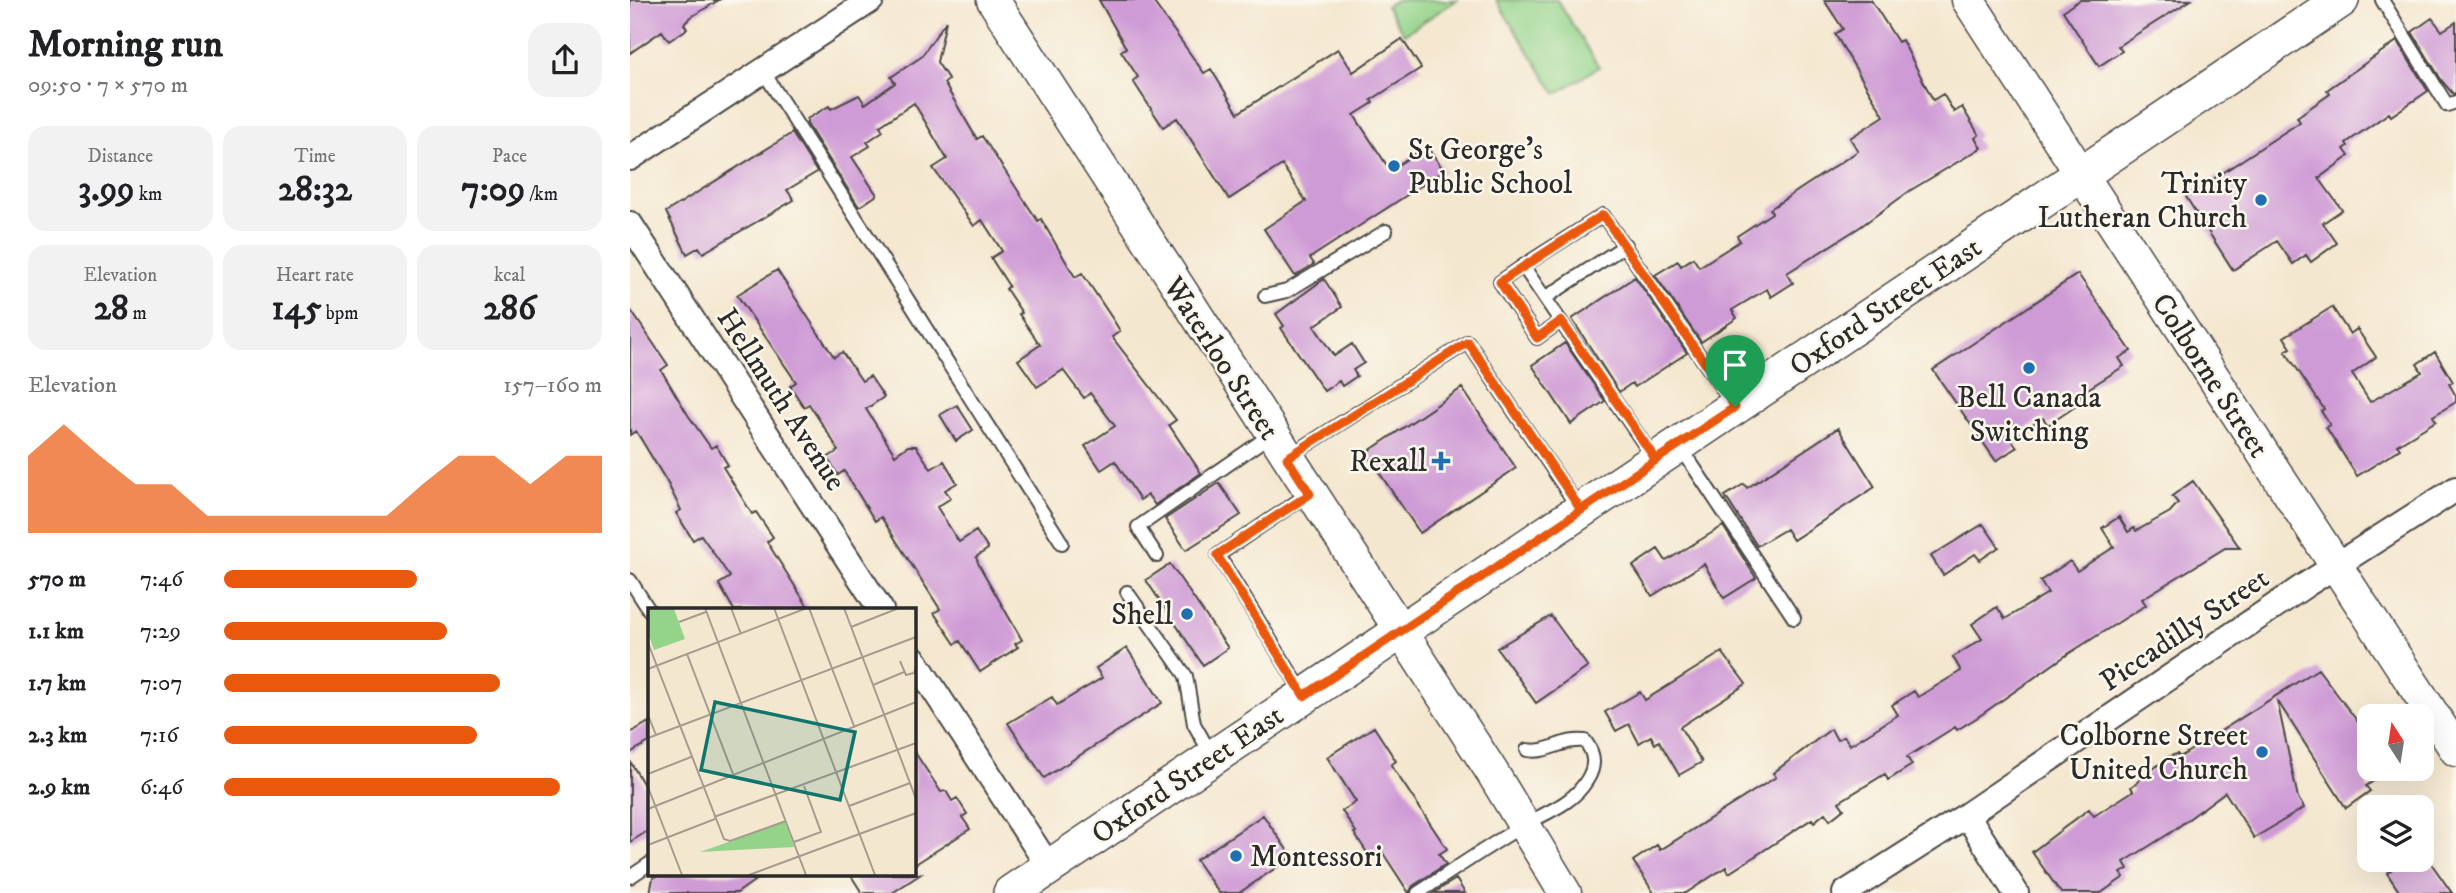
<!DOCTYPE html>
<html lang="en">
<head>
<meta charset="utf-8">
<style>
  :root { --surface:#fff; --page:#f2f2f2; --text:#202124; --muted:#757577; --accent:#ea580c }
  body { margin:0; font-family:"IM FELL DW Pica",serif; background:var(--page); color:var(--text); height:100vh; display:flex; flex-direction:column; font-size:26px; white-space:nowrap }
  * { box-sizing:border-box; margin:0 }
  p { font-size:23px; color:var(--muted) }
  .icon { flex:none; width:38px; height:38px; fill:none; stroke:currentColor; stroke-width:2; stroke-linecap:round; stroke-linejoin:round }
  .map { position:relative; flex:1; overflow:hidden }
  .side { display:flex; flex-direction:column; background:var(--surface); width:630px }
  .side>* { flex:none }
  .needle { width:46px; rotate:348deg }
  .fabs { position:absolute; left:1727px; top:704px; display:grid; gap:14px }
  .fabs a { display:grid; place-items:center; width:77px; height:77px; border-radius:14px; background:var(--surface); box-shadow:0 7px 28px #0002; font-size:35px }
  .pin { position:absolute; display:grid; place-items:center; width:60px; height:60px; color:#fff; margin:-72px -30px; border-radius:50% 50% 50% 0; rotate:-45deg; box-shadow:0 0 7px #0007 }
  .pin .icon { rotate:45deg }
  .round { display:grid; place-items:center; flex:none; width:74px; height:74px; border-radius:21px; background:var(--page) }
  .summary { display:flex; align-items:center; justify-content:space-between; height:119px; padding:0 28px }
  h1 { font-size:38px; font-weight:800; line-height:52px }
  .metrics { display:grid; grid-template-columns:repeat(3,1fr); gap:10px; height:119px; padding:7px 28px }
  .metrics div { display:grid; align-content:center; border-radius:18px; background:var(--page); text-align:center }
  .metrics b { font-size:35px; font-weight:800 }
  .metrics small { font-size:19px; font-weight:400 }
  .metrics p { font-size:19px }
  .chart { height:196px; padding:14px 28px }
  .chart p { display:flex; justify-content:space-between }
  .chart svg { width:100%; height:126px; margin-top:7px; fill:var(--accent); opacity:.7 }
  ul { padding:0 28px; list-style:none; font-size:23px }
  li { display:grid; grid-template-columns:112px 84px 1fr; align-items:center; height:52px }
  li i { height:18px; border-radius:9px; background:var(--accent) }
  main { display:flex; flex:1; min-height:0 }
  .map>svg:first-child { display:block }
</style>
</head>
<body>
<main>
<section class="side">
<div class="summary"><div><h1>Morning run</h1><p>09:50 · 7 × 570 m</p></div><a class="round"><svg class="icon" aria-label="share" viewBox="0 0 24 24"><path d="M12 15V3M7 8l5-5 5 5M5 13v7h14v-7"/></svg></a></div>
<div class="metrics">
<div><p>Distance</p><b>3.99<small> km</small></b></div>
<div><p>Time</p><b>28:32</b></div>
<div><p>Pace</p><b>7:09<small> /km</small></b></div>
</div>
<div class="metrics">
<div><p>Elevation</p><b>28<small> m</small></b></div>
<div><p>Heart rate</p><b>145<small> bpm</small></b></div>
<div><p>kcal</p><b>286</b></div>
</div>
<div class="chart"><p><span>Elevation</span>157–160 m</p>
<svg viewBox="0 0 160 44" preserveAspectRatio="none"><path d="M0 44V17L10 6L20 17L30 27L40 27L50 38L60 38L70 38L80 38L90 38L100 38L110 27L120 17L130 17L140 27L150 17L160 17V44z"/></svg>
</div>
<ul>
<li><b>570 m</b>7:46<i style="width:51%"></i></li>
<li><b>1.1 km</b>7:29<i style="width:59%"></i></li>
<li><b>1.7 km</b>7:07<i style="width:73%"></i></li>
<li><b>2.3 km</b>7:16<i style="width:67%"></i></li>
<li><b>2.9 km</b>6:46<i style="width:89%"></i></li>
</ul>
</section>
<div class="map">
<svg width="1826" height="893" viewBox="0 0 1826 893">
  <rect width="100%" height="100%" fill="#fbf7ec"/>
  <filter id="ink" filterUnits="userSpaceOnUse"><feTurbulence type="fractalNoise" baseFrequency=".0143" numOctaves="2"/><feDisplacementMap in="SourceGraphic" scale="14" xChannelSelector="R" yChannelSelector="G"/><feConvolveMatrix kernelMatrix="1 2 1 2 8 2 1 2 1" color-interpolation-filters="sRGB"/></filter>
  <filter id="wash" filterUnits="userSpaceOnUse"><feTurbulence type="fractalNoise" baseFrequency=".00686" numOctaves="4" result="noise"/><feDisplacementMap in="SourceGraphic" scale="28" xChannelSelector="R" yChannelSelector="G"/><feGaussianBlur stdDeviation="1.57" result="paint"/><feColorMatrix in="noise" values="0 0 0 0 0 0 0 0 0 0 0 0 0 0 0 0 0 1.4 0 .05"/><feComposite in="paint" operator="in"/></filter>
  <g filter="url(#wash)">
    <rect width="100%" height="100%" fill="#f4e7cf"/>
    <path fill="#93d38a" stroke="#5f7f5a" stroke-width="2" d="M766,0h61l-53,34 -18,-28z
      M866,0h61l42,67 -43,27z"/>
    <g id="blocks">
      <path fill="#cf9bd6" d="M0,0h89l-28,17 -7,7 3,5 -18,12 -7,-10 -32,22z
        M469,0h53l52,73 7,-4 27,44 100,-64 15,23 49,-33 19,29 -50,32 2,3 -19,12 36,55 37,-24 17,25 -134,87 4,6 -19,12 -31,-47 42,-28 -24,-36 -53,34 -52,-81 -14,9 -19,-29 -11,-17 5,-4 -17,-26 5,-3z
        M1194,0h47l27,42 4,-2 31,60 10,-6 11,18 8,-5 17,28 -4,3 6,10 -70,42 -51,37 -73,46 6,10 -22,14 -4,-8 -35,21 5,8 -36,24 -46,-67 23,-14 3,5 12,-8 6,9 41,-26 -3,-5 35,-23 -2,-4 88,-58 -8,-13 34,-22 -49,-82 8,-5z
        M1450,0h111l-73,46 4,5 -23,15 -36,-55z
        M1802,18l10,13 14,-9v71l-3,1 -11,-13 -30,-49z
        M316,21l-9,41 12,18 -5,3 33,56 5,-3 56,85 3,-2 34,58 7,-4 32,48 6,10 -8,6 64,83 -7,5 32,48 -46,32 -7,-10 -8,5 -25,-39 -14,9 -16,-24 30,-20 -25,-33 -6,5 -21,-28 -26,17 -19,-27 22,-15 -21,-31 3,-1 -16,-24 3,-3 -18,-28 11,-7 -20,-31 -8,6 -41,-58 14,-9 -33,-56 -34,23 3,5 -16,11 3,4 -18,11 25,38 -18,12 -52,-83v-5l22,-13 2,3 28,-14 6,9 30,-21 -4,-6 30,-20z
        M1767,41l31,50 -37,25 -2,-3 -43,30 2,3 -4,3 5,7 -30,22 23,32 -19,13 14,20 -26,19 -5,-7 -13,9 -16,-23 -44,29 -47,-73 114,-75 -3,-5 33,-23 -3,-4z
        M162,133l25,39 -30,18 7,10 -91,53 -4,-6 -12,7 -21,-42z
        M147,270l57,87 8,-5 20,29 8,-5 14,21 -18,12 29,46 13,-9h8l15,23 13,-8 13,22 -12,7 6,8 -14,9 22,35 17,-11 12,18 -12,8 3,8 43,75 -7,4 3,3 -38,25 -20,-31 -5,3 -21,-31 6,-4 -59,-92 -6,4 -31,-50 -6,4 -11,-17 11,-7 -5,-10 -24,-37 -5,3 -14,-21 6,-4 -59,-87z
        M1448,274l53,77 -12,7 5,8 -44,28 5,6 -37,25 -5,-7 -32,21 6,8 -21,14 -63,-91z
        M1005,277l52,76 -52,34 -3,-4 -13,9 -47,-73z
        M694,279l18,28 -28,19 20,30 18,-12 12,19 -11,7 4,6 -15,10 -3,-5 -15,10 -43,-63 3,-2 -8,-12z
        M1702,307l18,27 7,-5 19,28 -24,17 18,28 52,-30 -5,-8 18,-12 18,30 -4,2 7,12v6l-23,14 3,5 -39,24 3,4 -43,27 -31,-49 4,-2 -9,-14 3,-2 -39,-58 6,-3 -7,-11z
        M0,309l38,56 -7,5 27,45 23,33 5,-3 12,20 -5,2 29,47 4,-2 17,25 -6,5 43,68h-76l-15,-26 11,-7 -29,-42 -8,5 -17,-27 5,-3 -14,-28 -31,-51 -6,4z
        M935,343l40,58 -34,23 -39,-59z
        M832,388l54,80 -96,65 -54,-80z
        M327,405l16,25 -17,11 -16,-26z
        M1208,428l37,59 -82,53 -7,-11 -29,17 -32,-50 19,-12 3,4z
        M1563,481l47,67h-15l-83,51 4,6 -78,49 -90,63 -21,13 -2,-3 -48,30 5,8 -24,15 -3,-6 -46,28 5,7 -14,11 -5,-7 -11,9 -2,-3 -83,54 -3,-6 -40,26h-32l-21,-32 24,-16 3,5 116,-73 -3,-4 58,-44 6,11 7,-4 6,9 48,-30 -6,-10 22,-14 4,6 43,-26 -8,-14 29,-18 -10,-15 25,-17 8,12 43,-26 -8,-12 30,-20 7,10 37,-24 -12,-19 17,-11 9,15 6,-4 2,3 34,-19 8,-9 -6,-7z
        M589,483l22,32 -55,35 -21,-31z
        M1353,524l16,23 -19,13 -5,-6 -32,21 -12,-19z
        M1093,526l33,52 -32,20 -20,-34 -52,32 -19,-30 25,-17 8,12z
        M540,564l58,84 -25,17 -57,-85z
        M921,616l37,51 -52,36 -39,-55z
        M497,648l35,55 -118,75 -36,-55 44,-26 5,8 45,-27 -6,-10z
        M1092,652l24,32 -66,43 22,35 -23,13 -20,-34 -4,3 -4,-8 -12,7 -10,-19 -13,7 -11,-19 35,-20 5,8z
        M1688,669l52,69v30h24l-28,18 4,5 -24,17 -69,-108 21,98 6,10 -50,30 -29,-46 -55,41 -46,29 4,7 -7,4 3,4 -23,16h-40l-29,-41 57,-43 5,7 39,-25 -2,-4 37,-30 9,-3 3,3z
        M19,722v20l-19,11v-20z
        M744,727l22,34 -5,4 56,84 -8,5 7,10 -33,22 -4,7 -28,-43 -11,7 -16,-24 2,-1 -14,-21 14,-9 -29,-45z
        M284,751l27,41 5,-1 6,10 5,-3 10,16 -5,3 8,12 -56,36z
        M0,761l19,33v36l-19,12z
        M633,815l29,42 -53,36h-20l-23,-33z
        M1754,859h44l24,34h-52l-13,-20 4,-3z
        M30,874h104l-27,19h-87l3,-15z
        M220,874h71l-29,19h-30z
        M826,879l9,14h-31l14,-9z"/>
    </g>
  </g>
  <g filter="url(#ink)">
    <use href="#blocks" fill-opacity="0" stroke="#494744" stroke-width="2"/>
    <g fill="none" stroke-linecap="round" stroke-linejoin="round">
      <defs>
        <path id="service" d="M1752,0l65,105 9,-3
          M133,71l299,472
          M893,266l-23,16 37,56 24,-17
          M635,296l22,-5 99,-60
          M915,298l81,-53
          M1049,445l115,173
          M658,457l180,-115 112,168
          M1025,460l-132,-194 80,-51 130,189
          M527,556l-19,-29 134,-93
          M0,580l19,30
          M497,592l59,84 8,48 18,32
          M673,693l-85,-138 92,-62
          M0,877l19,-13
          M788,893c34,-22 69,-46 104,-67 23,-13 51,-22 65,-46 9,-14 8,-26 -2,-39 -22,-3 -37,13 -58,9"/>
        <path id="minor" d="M0,158l241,-158
          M0,224l251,386
          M284,659l135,208
          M1337,815l49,78
          M1215,893l122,-78 337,-229 152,-97"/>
        <path id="tertiary" d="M363,0l499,772 73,121
          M1338,0l488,750"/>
        <path id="secondary" d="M381,893l1330,-893"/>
      </defs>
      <use href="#service" stroke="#494744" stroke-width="16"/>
      <use href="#minor" stroke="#494744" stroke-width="28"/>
      <use href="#tertiary" stroke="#494744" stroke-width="35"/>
      <use href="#secondary" stroke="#494744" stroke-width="38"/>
      <use href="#service" stroke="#fff" stroke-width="12"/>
      <use href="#minor" stroke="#fff" stroke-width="24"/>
      <use href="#tertiary" stroke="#fff" stroke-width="32"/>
      <use href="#secondary" stroke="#fff" stroke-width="35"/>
    </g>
  </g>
  <g fill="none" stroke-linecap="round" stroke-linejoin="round" filter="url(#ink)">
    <defs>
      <path id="route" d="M1105,407l-132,-192 -103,67 37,56 24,-17 95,139c-117,79 -234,158 -352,236l-87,-141 93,-61 -23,-36 181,-116 113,168 154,-103"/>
    </defs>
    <use href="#route" stroke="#fff" stroke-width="14"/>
    <use href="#route" stroke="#ea580c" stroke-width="9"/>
  </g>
  <g fill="#1f6fb2" stroke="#fbf7ec" stroke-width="2.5">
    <circle cx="764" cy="166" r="7"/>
    <circle cx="1631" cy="200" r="7"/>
    <circle cx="1399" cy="368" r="7"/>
    <path d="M807.5 450.5h7v7h7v7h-7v7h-7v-7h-7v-7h7z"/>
    <circle cx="557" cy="614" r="7"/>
    <circle cx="1632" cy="752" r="7"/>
    <circle cx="606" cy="856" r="7"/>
  </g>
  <g text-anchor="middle" stroke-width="5" stroke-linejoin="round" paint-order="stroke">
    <g font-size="30" fill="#2b2b2b" stroke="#fbf7ec" text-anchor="end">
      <text x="778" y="159" text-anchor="start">St George's<tspan x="778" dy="34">Public School</tspan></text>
      <text x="1617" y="193">Trinity<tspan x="1617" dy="34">Lutheran Church</tspan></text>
      <text x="1399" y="407" text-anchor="middle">Bell Canada<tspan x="1399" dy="34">Switching</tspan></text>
      <text x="797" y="471">Rexall</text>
      <text x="543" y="624">Shell</text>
      <text x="1618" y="745">Colborne Street<tspan x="1618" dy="34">United Church</tspan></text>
      <text x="620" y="866" text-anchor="start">Montessori</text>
    </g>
    <g font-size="30" fill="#2b2b2b" stroke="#fbf7ec">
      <text transform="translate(1255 306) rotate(-34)" y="10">Oxford Street East</text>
      <text transform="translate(592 358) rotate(57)" y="10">Waterloo Street</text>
      <text transform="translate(1581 375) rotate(57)" y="10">Colborne Street</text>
      <text transform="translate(152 399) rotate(57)" y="10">Hellmuth Avenue</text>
      <text transform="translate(1554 629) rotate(-34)" y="10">Piccadilly Street</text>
      <text transform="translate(557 774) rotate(-34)" y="10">Oxford Street East</text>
    </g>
  </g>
  <g transform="translate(18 608)">
    <rect width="268" height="268" fill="#f4e7cf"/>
    <path d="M0,0l26,1 11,30 -31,11 -6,-17zM137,214l9,25 -94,5z" fill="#93d38a"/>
    <path fill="none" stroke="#a49c8d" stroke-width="2" d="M57,0l101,267M83,0l10,26M126,0l101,267M161,0l45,118M196,0l72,191M31,14l27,-10M203,19l48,-19M0,35l76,196 6,2 56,-20M39,46l46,120M252,53l6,14 8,-2 2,-7M0,61l159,-61M225,77l31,-13M0,107l8,20M0,130l268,-101M0,166l43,-17M0,179l34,88M201,198l61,-23M0,201l268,-107M66,209l202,-74M146,234l27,-10 -17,-46M0,237l67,-26M101,267l167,-62"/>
    <path fill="#0f766e" fill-opacity="0.15" stroke="#0f766e" stroke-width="3.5" d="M67,94l140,30 -15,68 -139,-30z"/>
    <rect width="268" height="268" fill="none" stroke="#2b2b2b" stroke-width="3.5"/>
  </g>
</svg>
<div class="fabs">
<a><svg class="needle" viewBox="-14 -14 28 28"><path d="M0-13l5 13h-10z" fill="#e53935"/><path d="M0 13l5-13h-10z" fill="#757577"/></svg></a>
<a><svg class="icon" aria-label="layers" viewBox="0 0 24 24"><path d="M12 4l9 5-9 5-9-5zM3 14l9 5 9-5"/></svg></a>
</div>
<div class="pin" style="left:1105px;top:407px;background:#1e9e55"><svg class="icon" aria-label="arrive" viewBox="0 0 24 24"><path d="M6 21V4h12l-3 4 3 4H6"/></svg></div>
</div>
</main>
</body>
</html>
